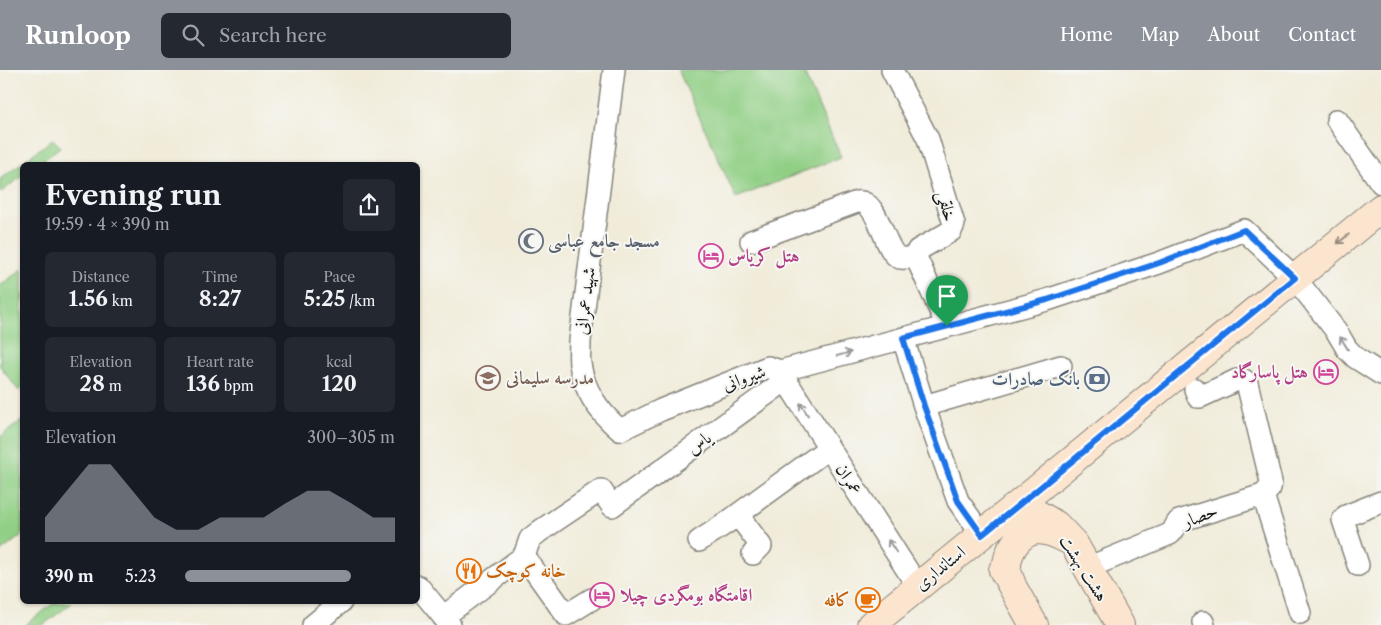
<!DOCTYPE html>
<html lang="en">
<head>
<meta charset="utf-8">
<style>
  :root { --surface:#171b24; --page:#242831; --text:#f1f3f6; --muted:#9ea1a6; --accent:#8c9099 }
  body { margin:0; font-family:"Libre Caslon Text",Amiri,serif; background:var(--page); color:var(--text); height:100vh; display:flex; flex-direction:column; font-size:19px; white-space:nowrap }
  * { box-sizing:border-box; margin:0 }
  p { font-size:16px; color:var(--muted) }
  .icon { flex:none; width:28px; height:28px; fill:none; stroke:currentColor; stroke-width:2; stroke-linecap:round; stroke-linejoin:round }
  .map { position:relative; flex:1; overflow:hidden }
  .side { position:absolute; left:20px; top:92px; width:400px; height:442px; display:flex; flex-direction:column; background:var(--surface); border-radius:8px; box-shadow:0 1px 4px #0004 }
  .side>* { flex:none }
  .pin { position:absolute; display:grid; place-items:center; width:42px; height:42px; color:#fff; margin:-51px -21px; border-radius:50% 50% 50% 0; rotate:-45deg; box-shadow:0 0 5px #0007 }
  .pin .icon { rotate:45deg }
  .round { display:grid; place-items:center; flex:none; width:52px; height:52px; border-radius:8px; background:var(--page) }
  .summary { display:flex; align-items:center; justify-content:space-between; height:85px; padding:0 25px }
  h1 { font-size:28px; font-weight:700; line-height:38px }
  .figures { display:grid; grid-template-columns:repeat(3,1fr); gap:8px; height:85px; padding:5px 25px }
  .figures div { display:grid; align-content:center; border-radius:8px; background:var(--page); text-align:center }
  .figures b { font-size:21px; font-weight:700 }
  .figures small { font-size:14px; font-weight:400 }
  .figures p { font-size:14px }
  .chart { height:140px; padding:10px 25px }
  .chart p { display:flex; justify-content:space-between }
  .chart svg { width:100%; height:90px; margin-top:5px; fill:var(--accent); opacity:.7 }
  ul { padding:0 25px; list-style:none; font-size:16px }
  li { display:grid; grid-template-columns:80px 60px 1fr; align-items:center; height:38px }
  li i { height:12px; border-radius:6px; background:var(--accent) }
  header { display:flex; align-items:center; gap:30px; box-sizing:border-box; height:70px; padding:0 25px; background:var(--accent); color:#fff }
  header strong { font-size:24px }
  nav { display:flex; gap:28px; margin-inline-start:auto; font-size:18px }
  .search { width:350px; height:45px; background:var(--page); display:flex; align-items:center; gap:12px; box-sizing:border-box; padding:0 18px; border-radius:8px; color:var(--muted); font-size:19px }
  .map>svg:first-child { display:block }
</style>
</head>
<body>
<header>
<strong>Runloop</strong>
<div class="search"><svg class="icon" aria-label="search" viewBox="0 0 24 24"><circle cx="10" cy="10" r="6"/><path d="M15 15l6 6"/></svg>Search here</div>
<nav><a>Home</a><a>Map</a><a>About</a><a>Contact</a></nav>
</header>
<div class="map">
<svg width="1381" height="555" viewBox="0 0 1381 555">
  <rect width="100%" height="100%" fill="#f6f6f2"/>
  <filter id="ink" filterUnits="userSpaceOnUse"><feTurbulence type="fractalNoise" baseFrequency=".02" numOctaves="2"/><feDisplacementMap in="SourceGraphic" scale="10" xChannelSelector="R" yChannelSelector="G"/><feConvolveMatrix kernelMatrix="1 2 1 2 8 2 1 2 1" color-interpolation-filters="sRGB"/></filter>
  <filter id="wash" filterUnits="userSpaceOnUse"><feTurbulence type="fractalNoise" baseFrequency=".0096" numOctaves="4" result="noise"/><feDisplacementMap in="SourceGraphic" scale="20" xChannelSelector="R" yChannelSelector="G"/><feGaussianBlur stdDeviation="1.12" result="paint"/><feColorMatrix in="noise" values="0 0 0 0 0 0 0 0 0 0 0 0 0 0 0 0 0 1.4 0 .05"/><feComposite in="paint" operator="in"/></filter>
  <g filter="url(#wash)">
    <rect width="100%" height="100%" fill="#f1ecda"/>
    <path fill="#91cf85" stroke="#567650" d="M678,0h125l38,87 -105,41z
      M53,69l7,8 -23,18h-15v11l-22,17v-14z
      M22,199v119l-3,3 -19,-25v-80z
      M21,351l1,2v112l-22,17v-115z
      M54,533h18l-29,22h-18z"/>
  </g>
  <g filter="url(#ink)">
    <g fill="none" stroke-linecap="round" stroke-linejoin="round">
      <defs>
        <path id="street" d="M614,0l-34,271c0,8 -1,16 0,23 4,27 20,49 40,66l41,-20 107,-43 12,4 267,-71 112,-37 85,-33 51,48 42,54 10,17 9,9 25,16
          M892,0l36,69 26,85 -3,7 -33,19 -2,7 31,69
          M1337,50l44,63
          M751,171l106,-39c23,-3 26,50 43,56 5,1 11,-1 16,-1
          M903,268l21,68 34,95 24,34
          M780,301l138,216
          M924,336l137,-40
          M1263,425l37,118
          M738,445l23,31 -8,8
          M699,471l26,-17 104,-76
          M524,486l42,59 26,-16
          M1358,495l-15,-45 3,-4 35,-14
          M1087,498l83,-34c5,-4 5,-10 9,-13l84,-26 7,-7 1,-6 -24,-99 -3,-3h-7l-37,17h-2l-3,-8
          M418,516l32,39
          M443,547l81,-61 6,-17 10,-8 61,-41 11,16 174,-126
          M1203,552l1,3
          M313,555l28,-23"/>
        <path id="secondary" d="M1014,438l25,7 17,10 18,19 46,81
          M1003,500l31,55
          M1012,515c-2,-5 -4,-10 -5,-15 -1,-17 11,-38 30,-40 10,0 20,4 29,9
          M871,555l510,-417"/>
      </defs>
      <use href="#street" stroke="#86847b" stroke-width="24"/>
      <use href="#secondary" stroke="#86847b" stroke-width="30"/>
      <use href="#street" stroke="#fff" stroke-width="21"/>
      <use href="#secondary" stroke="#fce5cf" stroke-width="28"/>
    </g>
    <defs><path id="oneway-shaft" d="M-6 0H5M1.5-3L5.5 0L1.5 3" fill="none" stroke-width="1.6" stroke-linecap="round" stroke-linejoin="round" transform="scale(1.25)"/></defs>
    <use stroke="#978b7e" href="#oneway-shaft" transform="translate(1343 169) rotate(141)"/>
    <g stroke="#999">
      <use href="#oneway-shaft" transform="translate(1344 273) rotate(-122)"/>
      <use href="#oneway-shaft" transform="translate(844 284) rotate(-15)"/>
      <use href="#oneway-shaft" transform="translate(804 339) rotate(-122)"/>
      <use href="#oneway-shaft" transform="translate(892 476) rotate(-123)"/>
    </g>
  </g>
  <g fill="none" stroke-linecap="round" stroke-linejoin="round" filter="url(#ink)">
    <defs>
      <path id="route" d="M1244,160l51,48 -313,257 -24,-34 -34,-95 -21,-68 144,-38 112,-37z"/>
    </defs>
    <use href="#route" stroke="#fff" stroke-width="10"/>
    <use href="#route" stroke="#1a73e8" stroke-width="6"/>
  </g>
  <defs>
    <symbol id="mosque-ring" viewBox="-11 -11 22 22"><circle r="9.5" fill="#f6f6f2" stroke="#6b7280" stroke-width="1.5"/><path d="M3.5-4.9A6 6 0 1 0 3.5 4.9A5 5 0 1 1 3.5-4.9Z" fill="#6b7280"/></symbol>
    <symbol id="hotel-ring" viewBox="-11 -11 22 22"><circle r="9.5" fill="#f6f6f2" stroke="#d1479c" stroke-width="1.5"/><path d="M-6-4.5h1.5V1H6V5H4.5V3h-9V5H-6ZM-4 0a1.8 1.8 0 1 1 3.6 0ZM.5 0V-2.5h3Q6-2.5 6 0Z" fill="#d1479c"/></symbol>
    <symbol id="school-ring" viewBox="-11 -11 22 22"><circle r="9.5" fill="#f6f6f2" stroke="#8d6e63" stroke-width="1.5"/><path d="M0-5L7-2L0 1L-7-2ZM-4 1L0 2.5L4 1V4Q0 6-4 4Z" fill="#8d6e63"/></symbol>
    <symbol id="bank-ring" viewBox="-11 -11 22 22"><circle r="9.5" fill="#f6f6f2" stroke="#5c6f8a" stroke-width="1.5"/><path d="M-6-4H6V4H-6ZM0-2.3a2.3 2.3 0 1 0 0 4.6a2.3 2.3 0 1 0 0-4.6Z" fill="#5c6f8a"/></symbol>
    <symbol id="restaurant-ring" viewBox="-11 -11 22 22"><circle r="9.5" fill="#f6f6f2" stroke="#e8710a" stroke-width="1.5"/><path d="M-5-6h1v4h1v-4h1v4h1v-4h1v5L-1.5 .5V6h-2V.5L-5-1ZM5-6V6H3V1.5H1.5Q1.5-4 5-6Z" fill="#e8710a"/></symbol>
    <symbol id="cafe-ring" viewBox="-11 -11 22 22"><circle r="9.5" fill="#f6f6f2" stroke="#e8710a" stroke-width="1.5"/><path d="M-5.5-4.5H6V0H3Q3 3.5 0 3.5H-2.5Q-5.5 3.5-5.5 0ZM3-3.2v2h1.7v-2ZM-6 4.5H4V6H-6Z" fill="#e8710a"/></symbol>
  </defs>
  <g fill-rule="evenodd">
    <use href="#mosque-ring" x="517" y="157" width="28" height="28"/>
    <use href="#hotel-ring" x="697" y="172" width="28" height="28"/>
    <use href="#hotel-ring" x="1312" y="288" width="28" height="28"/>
    <use href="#school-ring" x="474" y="294" width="28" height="28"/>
    <use href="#bank-ring" x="1083" y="295" width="28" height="28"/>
    <use href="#restaurant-ring" x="455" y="487" width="28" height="28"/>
    <use href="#hotel-ring" x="588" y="511" width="28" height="28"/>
    <use href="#cafe-ring" x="854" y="516" width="28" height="28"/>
  </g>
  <g text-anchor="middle" stroke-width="4" stroke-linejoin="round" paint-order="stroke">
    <g font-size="18" fill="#1c1c1c" stroke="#f6f6f2">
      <text transform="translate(947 136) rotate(77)" y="6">خلقی</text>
      <text transform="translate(585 231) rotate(-83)" y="6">شهید عمرانی</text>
      <text transform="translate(744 308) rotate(-19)" y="6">شیروانی</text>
      <text transform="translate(699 373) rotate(-36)" y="6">یاس</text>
      <text transform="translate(849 409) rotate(57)" y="6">عمران</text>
      <text transform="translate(1200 446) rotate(-21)" y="6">حصار</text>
      <text transform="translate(940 498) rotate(-39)" y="6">استانداری</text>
      <text transform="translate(1084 498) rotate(58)" y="6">هشت بهشت</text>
    </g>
    <g font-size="18" font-weight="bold" fill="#5b616d" stroke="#f6f6f2" text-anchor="start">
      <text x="548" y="177">مسجد جامع عباسی</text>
    </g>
    <g font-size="18" font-weight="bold" fill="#b23c85" stroke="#f6f6f2" text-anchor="start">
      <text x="728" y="192">هتل کریاس</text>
      <text x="1308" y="308" text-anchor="end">هتل پاسارگاد</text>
      <text x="620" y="531">اقامتگاه بومگردی چیلا</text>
    </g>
    <g font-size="18" font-weight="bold" fill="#785e54" stroke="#f6f6f2" text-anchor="start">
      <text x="506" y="314">مدرسه سلیمانی</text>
    </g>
    <g font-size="18" font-weight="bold" fill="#4e5e75" stroke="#f6f6f2" text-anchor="end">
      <text x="1080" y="315">بانک صادرات</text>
    </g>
    <g font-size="18" font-weight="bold" fill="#c56008" stroke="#f6f6f2" text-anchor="start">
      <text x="486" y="507">خانه کوچک</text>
      <text x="850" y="536" text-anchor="end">کافه</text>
    </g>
  </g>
</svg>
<div class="pin" style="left:947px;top:256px;background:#1e9e55"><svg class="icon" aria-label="arrive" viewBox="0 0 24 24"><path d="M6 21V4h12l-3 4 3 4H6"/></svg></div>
<section class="side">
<div class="summary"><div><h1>Evening run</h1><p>19:59 · 4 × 390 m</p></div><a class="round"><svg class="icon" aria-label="share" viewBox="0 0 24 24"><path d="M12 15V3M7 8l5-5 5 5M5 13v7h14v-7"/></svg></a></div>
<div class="figures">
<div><p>Distance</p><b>1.56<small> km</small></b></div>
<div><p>Time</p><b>8:27</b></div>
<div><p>Pace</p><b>5:25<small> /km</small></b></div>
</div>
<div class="figures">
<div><p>Elevation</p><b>28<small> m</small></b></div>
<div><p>Heart rate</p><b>136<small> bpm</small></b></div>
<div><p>kcal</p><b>120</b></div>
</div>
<div class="chart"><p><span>Elevation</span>300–305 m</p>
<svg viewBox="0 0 160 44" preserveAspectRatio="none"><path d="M0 44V32L10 19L20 6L30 6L40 19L50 32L60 38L70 38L80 32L90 32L100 32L110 25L120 19L130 19L140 25L150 32L160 32V44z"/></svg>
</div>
<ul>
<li><b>390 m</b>5:23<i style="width:79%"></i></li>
</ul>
</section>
</div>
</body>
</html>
